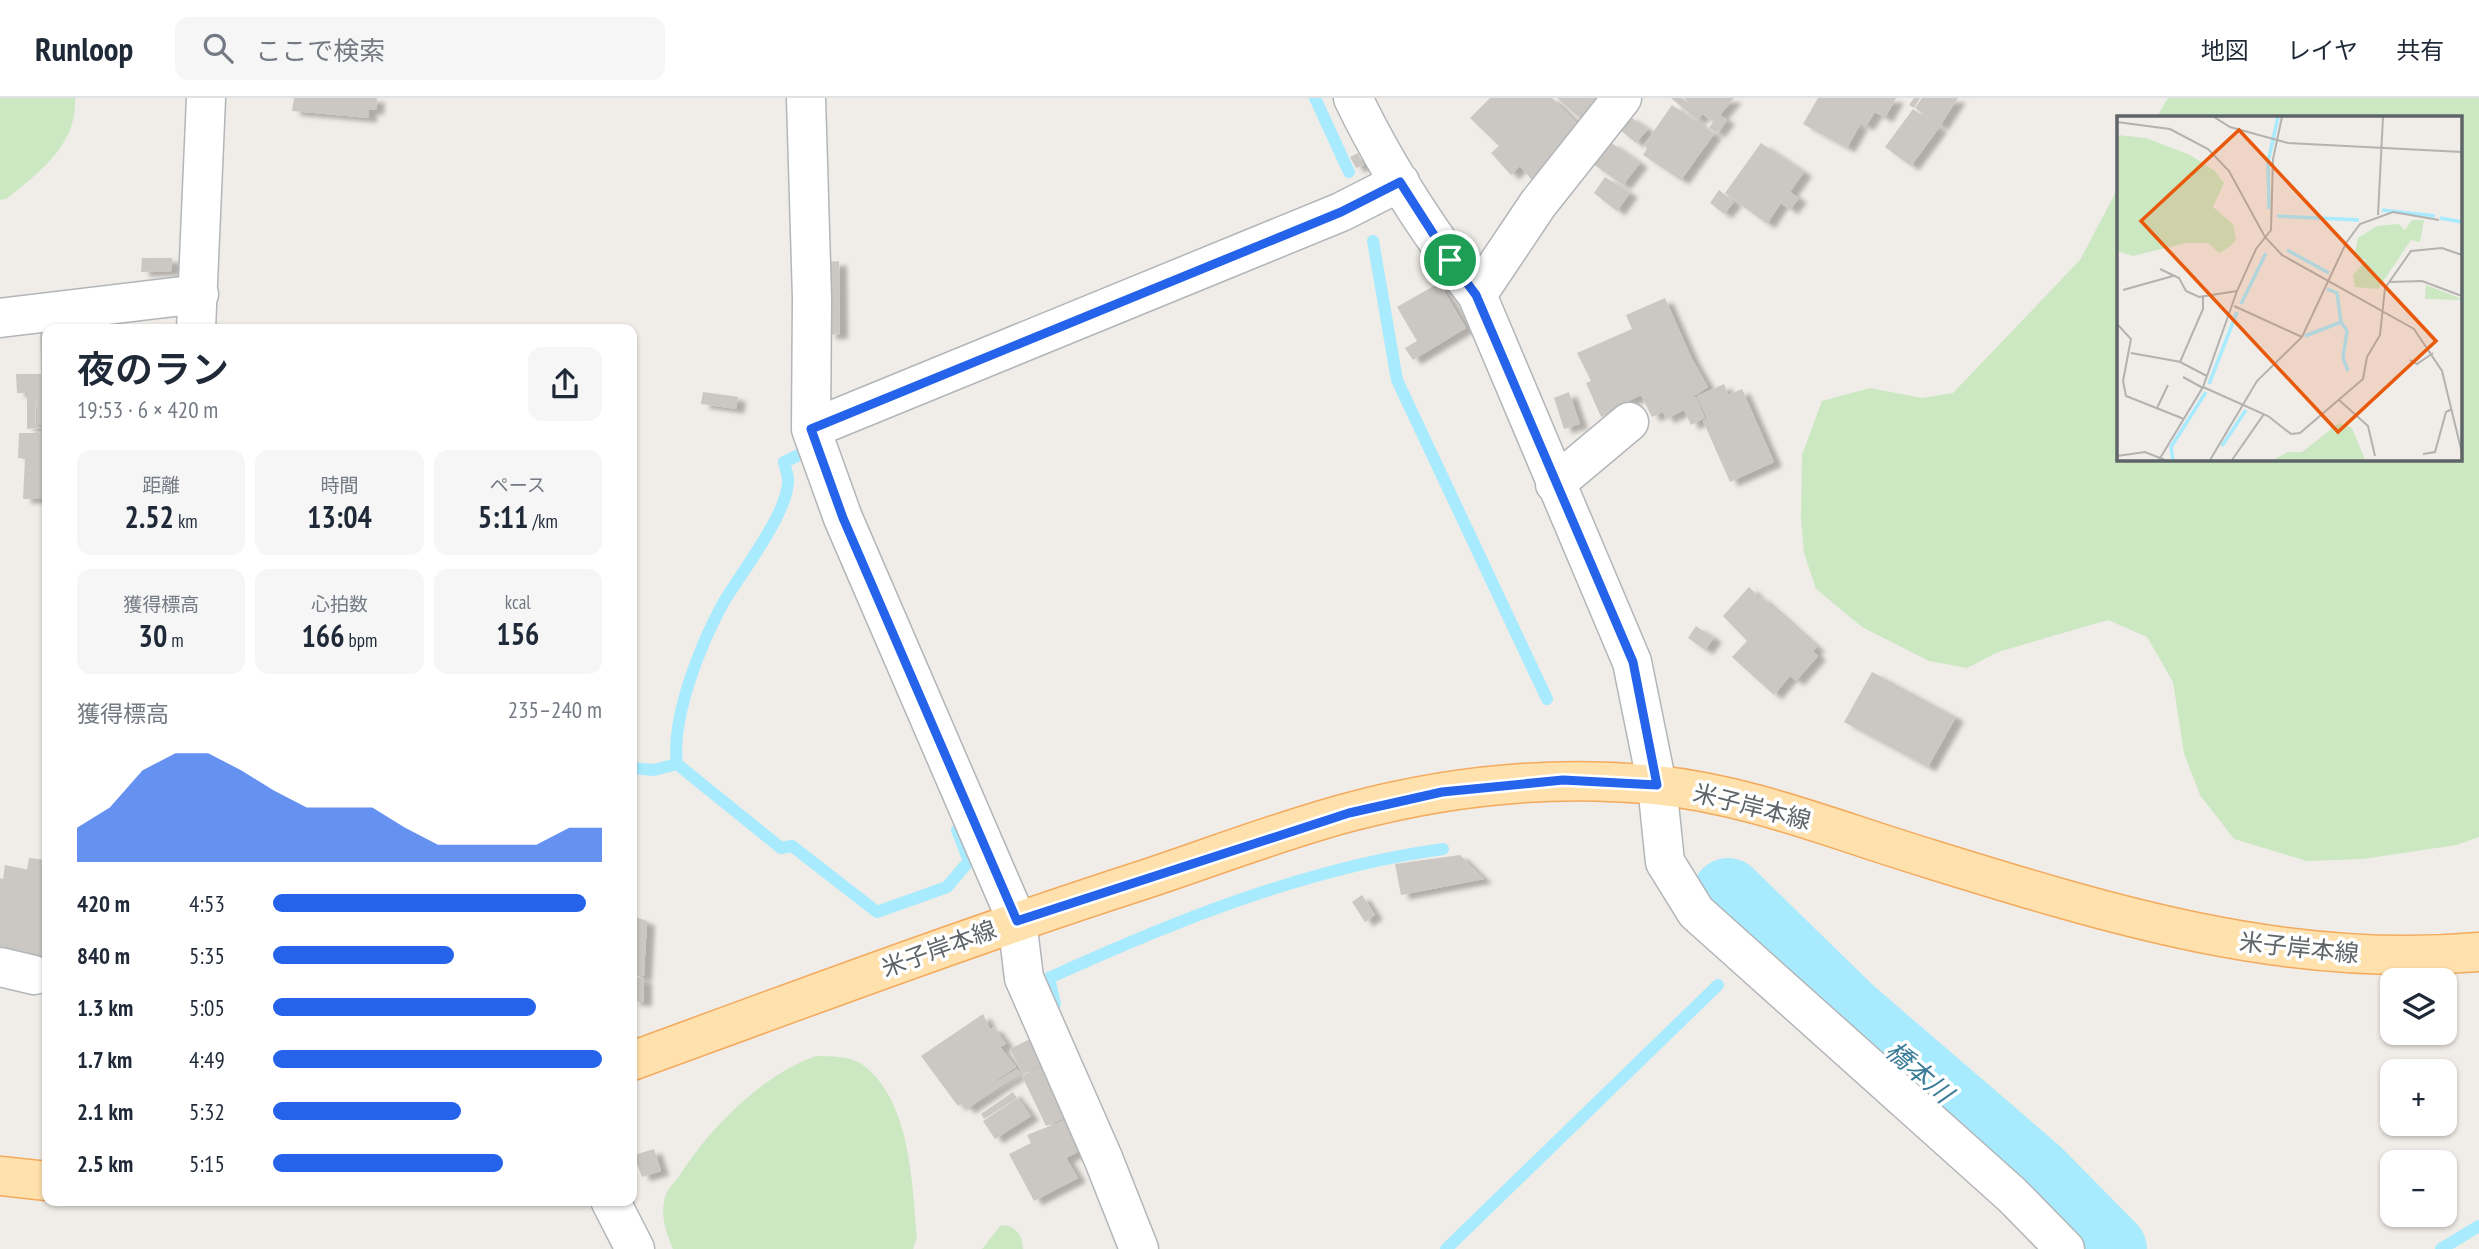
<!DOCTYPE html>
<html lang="ja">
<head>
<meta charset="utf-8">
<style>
  :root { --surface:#fff; --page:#f6f6f7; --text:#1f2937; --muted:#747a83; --line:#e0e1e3; --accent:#2563eb }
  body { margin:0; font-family:"PT Sans Narrow","Noto Sans JP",sans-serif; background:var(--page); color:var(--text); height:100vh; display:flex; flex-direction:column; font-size:26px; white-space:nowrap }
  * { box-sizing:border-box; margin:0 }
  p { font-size:23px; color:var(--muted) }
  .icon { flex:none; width:38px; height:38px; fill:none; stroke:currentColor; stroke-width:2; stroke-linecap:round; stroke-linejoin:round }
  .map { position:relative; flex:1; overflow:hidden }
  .panel { position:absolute; left:42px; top:226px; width:595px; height:882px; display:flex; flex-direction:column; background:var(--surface); border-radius:14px; box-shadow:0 2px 5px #0004 }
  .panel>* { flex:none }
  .buttons { position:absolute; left:2380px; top:870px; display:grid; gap:14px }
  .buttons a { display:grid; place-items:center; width:77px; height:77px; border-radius:14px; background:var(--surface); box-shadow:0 2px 5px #0004; font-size:35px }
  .pin { position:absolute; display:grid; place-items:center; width:60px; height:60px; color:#fff; margin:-30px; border:4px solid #fff; border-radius:50%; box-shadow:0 2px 7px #0007 }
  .round { display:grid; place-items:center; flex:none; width:74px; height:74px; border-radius:14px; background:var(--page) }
  .overview { display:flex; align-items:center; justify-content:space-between; height:119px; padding:0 35px }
  h1 { font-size:38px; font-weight:600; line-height:52px }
  .metrics { display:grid; grid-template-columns:repeat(3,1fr); gap:10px; height:119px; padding:7px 35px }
  .metrics div { display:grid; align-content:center; border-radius:14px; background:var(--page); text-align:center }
  .metrics b { font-size:30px; font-weight:600 }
  .metrics small { font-size:19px; font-weight:400 }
  .metrics p { font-size:19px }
  .chart { height:196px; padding:14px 35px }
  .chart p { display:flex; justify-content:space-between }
  .chart svg { width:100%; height:126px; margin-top:7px; fill:var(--accent); opacity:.7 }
  ul { padding:0 35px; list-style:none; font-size:23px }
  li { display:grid; grid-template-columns:112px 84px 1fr; align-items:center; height:52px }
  li i { height:18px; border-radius:9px; background:var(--accent) }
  header { display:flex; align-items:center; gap:42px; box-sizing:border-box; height:98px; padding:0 35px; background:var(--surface); border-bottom:2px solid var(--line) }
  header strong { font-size:33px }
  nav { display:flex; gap:38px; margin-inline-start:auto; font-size:24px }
  .search { width:490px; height:63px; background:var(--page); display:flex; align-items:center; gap:18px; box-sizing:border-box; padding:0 24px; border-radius:14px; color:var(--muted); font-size:26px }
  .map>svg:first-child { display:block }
</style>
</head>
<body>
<header>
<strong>Runloop</strong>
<div class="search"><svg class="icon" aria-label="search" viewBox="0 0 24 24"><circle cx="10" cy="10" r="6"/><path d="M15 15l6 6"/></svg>ここで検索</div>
<nav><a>地図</a><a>レイヤ</a><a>共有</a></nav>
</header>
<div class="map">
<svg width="2479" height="1151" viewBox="0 0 2479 1151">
  <defs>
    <filter id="shadow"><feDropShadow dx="8" dy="4.5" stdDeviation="2" flood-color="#0004"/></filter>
  </defs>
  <rect width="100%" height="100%" fill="#f0ece7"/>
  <path fill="#cbe8c3" d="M0,0h75c3,46 -36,75 -69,101l-6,1z
    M2168,0h311v739l-23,8 -93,14 -56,2 -73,-22 -34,-44 -16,-42 -11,-71 -26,-45 -39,-17 -110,32 -31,16 -38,-7 -67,-34 -46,-38 -12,-36 -3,-35 1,-63 20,-54 48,-13 52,10 31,-5 127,-133 38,-72v270h342v-341h-303z
    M816,958c15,0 35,0 47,9 48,36 49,119 54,172l-4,12h-240c-7,-17 -13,-33 -8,-52 2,-8 10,-15 15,-22 31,-48 82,-100 136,-119z
    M1001,1127c14,0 22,10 22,24h-41z"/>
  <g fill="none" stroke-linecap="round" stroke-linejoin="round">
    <path stroke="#a8ebff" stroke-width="12" d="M1315,0l34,74
      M1373,143l24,139 150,319
      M801,356l-17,8c1,6 5,14 4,21 -2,33 -48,91 -66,122 -22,41 -51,113 -45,159l104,84 11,-2 85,66 70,-25 22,-26 -12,-31
      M632,670l22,2 23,-6
      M1055,906l-6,-26c125,-57 257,-110 394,-129
      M1446,1151l272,-264
      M2441,1151l38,-23"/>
    <path stroke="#a8ebff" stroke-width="72" d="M1728,796l121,118 187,161 75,76"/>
  </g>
  <path fill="#cbc7c3" filter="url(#shadow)" d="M294,0h83l-1,12h-7v8l-77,-7z
    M1490,0h62l31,31 -51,51 -12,-14 -9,9 -20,-22 8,-7 -29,-28z
    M1557,0h49l-21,25z
    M1671,0h11l9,7 -7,-7h50l-14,17 7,5 -10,13 -8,-5 11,-17 -9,10 -8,-7 -6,6z
    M1818,0h78l-11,20 -10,-6 -9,14 -33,-18 27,17 -13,23 -44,-24z
    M1914,0h6l-6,10 -5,-3z
    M1922,0h36l-18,28 -25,-18z
    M1672,7l42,29 -33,46 -38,-25 4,-7 -3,-3z
    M1913,11l26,19 -28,38 -26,-19z
    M1629,18l19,13 -12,14 -17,-14z
    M1610,44l30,21 -17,22 -30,-21z
    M1761,45l43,29 -14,20 9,6 -9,12 -9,-7 -14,21 -42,-31z
    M1358,55l6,12 -8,3 -6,-11z
    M1605,79l25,16 -13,18 -23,-18z
    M1719,92l15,12 -10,12 -14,-11z
    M142,160h30v13l-31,1z
    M839,163l1,73 -12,1v-73z
    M1439,185l27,45 -53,32 -8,-12 12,-7 -20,-34z
    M1665,200l27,61 16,28 -17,11 5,-1 9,21 -14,7 -7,-15 -18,9 -3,-7 -11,5 -11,-22 -14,7 1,3 -27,12 -15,-34 5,-2 -14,-28 55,-24 -6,-14z
    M115,225v6h-68v96h-9l-2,-32 -1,32 8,3 -16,1v-36h-10l-1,-19h25l-1,-47z
    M1724,286l4,11 14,-6 32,73 -44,20 -27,-61 9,-6 -5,3 -10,-22z
    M703,294l35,5 -2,12 -35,-5z
    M1569,294l11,32 -16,5 -10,-31z
    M29,332h18v69h-24l2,-40 -7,-1 1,-25h24z
    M1749,489l9,9 -14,18 16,-18 57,51 -4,4 5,5 -22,25 -6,-5 -16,19 -42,-38 15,-16 -24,-25z
    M1696,528l18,12 -9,12 -17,-12z
    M1872,574l84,45 -28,50 -84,-45z
    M1460,757l24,24 -83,16 -6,-31z
    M29,760l18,2v13l-20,-3z
    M5,767l42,9v86l-14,-1 1,-6 -34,-4v-71l3,1z
    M1362,797l13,20 -10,7 -13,-20z
    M632,818l15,5 -3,55h-12z
    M632,879l12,1v24l-12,-1z
    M983,916l7,15 4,-2 12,17 -6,3 16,20 -48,32 49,-30 3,4 -53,36 -5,-6 -4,3 -37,-50z
    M1034,939l14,25 -25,12 -13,-25z
    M1049,965l26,51 -29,12 -24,-50z
    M1013,994l4,6 -33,21 -3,-5z
    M1018,1000l13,18 -36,23 -12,-18z
    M1075,1018l12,23 -11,5 3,7 -13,7 12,20 -44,23 -25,-47 22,-11 -4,-8z
    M654,1051l7,22 -19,6 -8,-22z"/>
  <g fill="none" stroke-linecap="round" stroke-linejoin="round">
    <defs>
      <path id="minor" d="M806,0l6,200 -1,131 32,89 174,403 7,57 79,180 36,91
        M1353,0c33,69 77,136 124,197l155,367 25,123 8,77 31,50 316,283 53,54
        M1477,197l61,-91 84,-106
        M0,220l199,-24
        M196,231l10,-231
        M811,331l530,-217 59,-30
        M1555,386l74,-62
        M0,869l34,8
        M610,1102l25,49"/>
      <path id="major" d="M632,963c172,-63 343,-127 517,-183 66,-22 133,-48 201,-66 98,-26 203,-37 305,-27 93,9 180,45 269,72 184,57 360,112 555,95
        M0,1078l47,5"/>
    </defs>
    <use href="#minor" stroke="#b2b6b9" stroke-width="41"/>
    <use href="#major" stroke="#f3aa5d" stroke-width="41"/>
    <use href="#minor" stroke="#fff" stroke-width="38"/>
    <use href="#major" stroke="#ffe1ad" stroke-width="38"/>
  </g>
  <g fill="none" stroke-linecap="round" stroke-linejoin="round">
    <defs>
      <path id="route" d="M1400,84l50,78 26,35 157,367 24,123 -94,-5 -121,12 -93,21 -332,108 -174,-403 -32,-89 530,-217z"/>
    </defs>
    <use href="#route" stroke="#fff" stroke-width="14"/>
    <use href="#route" stroke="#2563eb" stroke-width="9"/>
  </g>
  <g text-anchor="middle" stroke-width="7" stroke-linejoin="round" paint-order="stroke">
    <g font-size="24" fill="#5e6467" stroke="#fff">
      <text transform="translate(1752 709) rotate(14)" y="8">米子岸本線</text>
      <text transform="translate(2299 850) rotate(6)" y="8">米子岸本線</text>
      <text transform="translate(939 851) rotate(-20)" y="8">米子岸本線</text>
    </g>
    <g font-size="26" font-style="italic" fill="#3a7c98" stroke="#fff">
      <text transform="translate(1919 974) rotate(41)" y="9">橋本川</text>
    </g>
  </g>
  <g transform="translate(2117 18)">
    <rect width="345" height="345" fill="#f0ece7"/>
    <path d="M0,19l29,3 44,17 25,16 9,12 -11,24 20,17 3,15 -5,7 -12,7 -11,-10h-22l-53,13 -16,-5zM295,104h12l-4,22 -9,-2 -33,49 -23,-2 -2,-12 13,-15 -12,-3 4,-19 19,-12 22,-2 6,6zM309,169l31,12 5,3 -37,-1zM222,307l13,5 13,32h-92l15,-8h14z" fill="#cbe8c3"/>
    <path fill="none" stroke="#a8ebff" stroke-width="3.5" d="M152,93l-1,-47 10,-45M265,94l53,6M160,100l82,4M323,102l22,4M170,134l42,23M124,188l25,-51M224,206l6,9 -4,27 5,13M188,220l36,-14 -4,-29 -10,-4M92,268l28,-72M105,330l24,-36M56,344l-2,-13 35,-55"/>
    <path fill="none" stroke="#b2b2b0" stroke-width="2" d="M97,1l16,10 58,16 174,9M0,6l53,7 38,20 21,22 36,66 17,18 132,74 28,42 20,82M261,99l5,-98M43,153l19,9 7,13 13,6 38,-6M273,166l32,-1 40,15M6,174l50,-14M86,181v12l-23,53 27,14M117,190l68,31M0,208l14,15 -8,42 3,15 58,23M14,237l50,9M293,244l7,4 16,-11M66,261l20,11M86,271l65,29 23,18 9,-1 63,-54 4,-22 13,-22 5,-47 26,-37 31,-3 20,7M222,284l29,26 7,30M40,292l11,-23M306,338l12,-2 11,-40 6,-3M0,340l28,-4 20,8M42,344l44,-73 34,-96 19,-42 15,-19 2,-71 9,-42M93,344l47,-79 45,-44 44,-94 14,-19 33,-12 46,8M115,344l32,-46"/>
    <path fill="#e8590c" fill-opacity="0.15" stroke="#e8590c" stroke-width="3.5" d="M122,14l197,211 -98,91 -197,-211z"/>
    <rect width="345" height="345" fill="none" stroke="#5e6467" stroke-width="3.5"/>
  </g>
</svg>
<div class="buttons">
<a><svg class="icon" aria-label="layers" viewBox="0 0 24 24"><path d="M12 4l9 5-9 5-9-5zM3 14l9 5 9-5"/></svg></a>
<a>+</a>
<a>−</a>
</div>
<div class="pin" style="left:1450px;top:162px;background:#1e9e55"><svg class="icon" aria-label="arrive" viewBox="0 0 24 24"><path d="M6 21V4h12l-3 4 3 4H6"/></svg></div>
<section class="panel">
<div class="overview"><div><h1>夜のラン</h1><p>19:53 · 6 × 420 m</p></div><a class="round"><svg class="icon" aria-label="share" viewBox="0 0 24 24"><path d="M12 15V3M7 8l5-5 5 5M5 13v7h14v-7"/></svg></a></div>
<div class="metrics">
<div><p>距離</p><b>2.52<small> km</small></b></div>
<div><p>時間</p><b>13:04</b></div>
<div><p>ペース</p><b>5:11<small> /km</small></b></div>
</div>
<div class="metrics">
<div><p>獲得標高</p><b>30<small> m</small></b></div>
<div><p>心拍数</p><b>166<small> bpm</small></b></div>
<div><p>kcal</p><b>156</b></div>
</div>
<div class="chart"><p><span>獲得標高</span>235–240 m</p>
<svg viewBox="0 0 160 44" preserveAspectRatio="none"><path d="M0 44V32L10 25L20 12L30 6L40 6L50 12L60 19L70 25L80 25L90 25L100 32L110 38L120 38L130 38L140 38L150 32L160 32V44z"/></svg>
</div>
<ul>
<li><b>420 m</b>4:53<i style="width:95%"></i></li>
<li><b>840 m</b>5:35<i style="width:55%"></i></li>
<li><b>1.3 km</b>5:05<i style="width:80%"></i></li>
<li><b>1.7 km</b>4:49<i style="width:100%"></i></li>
<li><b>2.1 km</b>5:32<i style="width:57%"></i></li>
<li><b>2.5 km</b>5:15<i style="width:70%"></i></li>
</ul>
</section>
</div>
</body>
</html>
